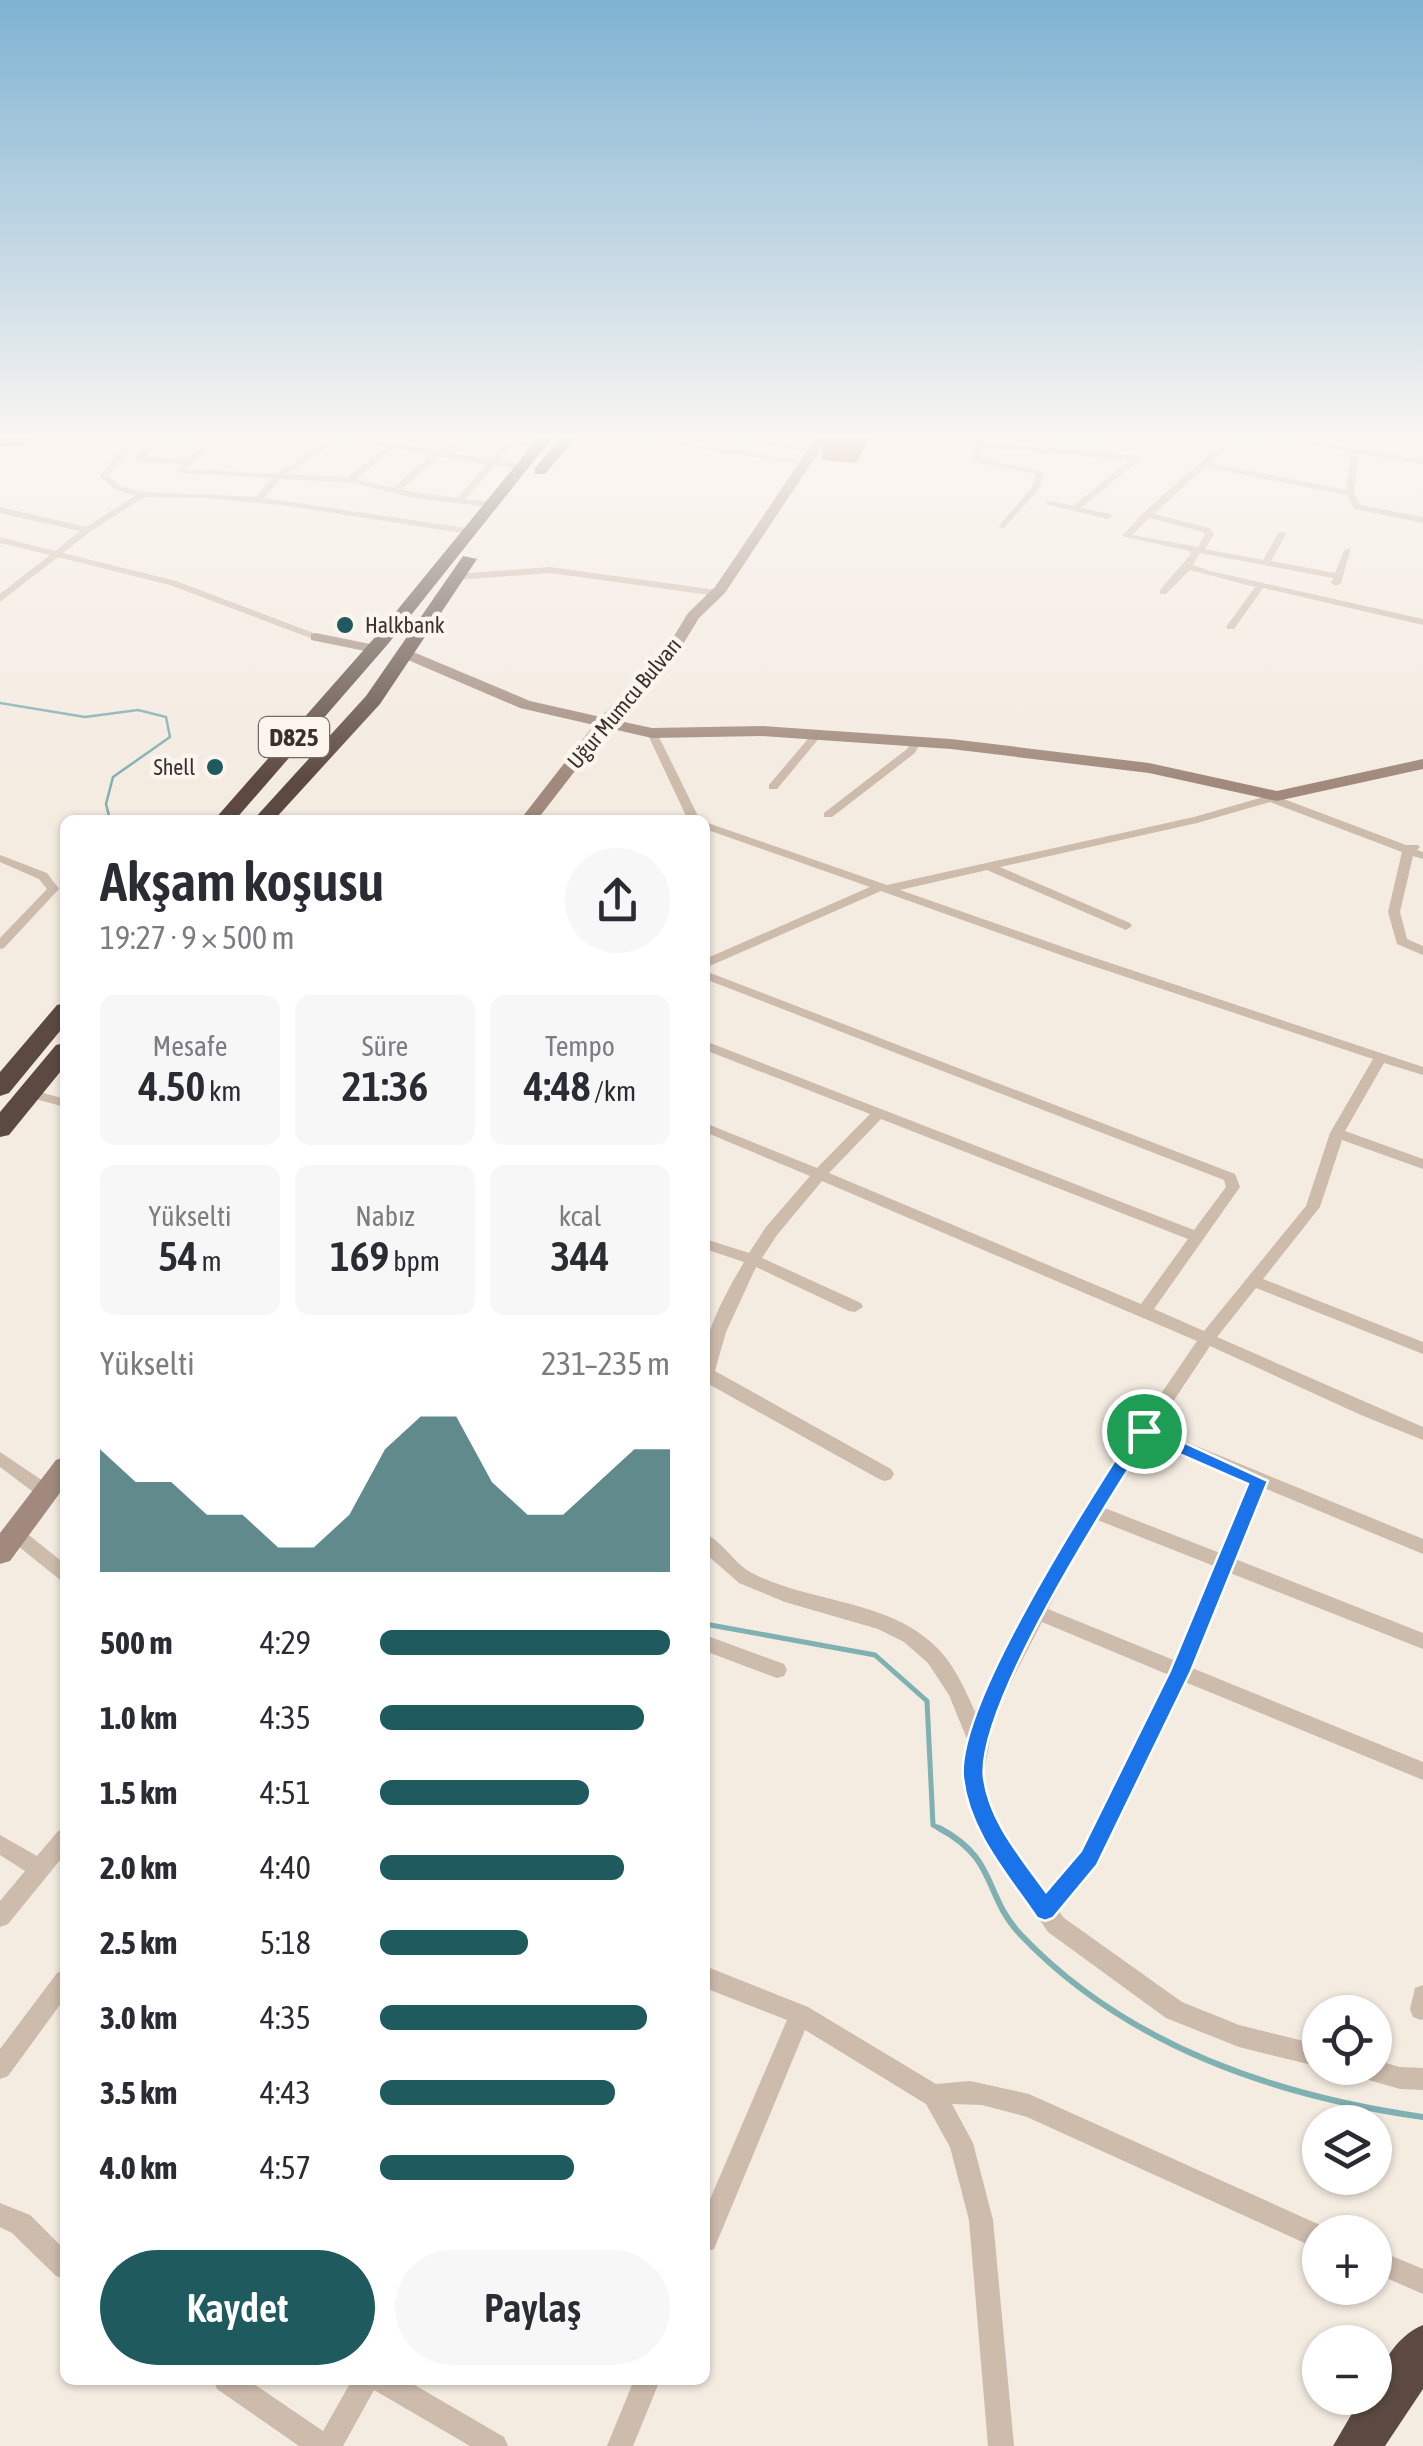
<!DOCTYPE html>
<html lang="tr">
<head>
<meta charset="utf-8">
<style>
  :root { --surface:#fff; --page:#f7f7f7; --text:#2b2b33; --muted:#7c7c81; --accent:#1f5a5e }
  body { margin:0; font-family:"Asap Condensed",sans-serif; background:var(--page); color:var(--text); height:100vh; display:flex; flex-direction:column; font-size:38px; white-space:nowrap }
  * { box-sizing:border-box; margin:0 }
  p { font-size:32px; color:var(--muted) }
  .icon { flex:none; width:55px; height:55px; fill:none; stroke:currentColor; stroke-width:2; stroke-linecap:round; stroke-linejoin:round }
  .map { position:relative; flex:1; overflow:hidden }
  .drawer { position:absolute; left:60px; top:815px; width:650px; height:1570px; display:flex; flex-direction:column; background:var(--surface); border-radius:15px; box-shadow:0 2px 8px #0004 }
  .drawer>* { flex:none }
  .fabs { position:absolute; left:1302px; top:1995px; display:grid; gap:20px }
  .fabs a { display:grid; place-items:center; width:90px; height:90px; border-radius:50%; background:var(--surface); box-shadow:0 2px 8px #0004; font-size:50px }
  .pin { position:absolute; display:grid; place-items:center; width:85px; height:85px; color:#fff; margin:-42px; border:5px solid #fff; border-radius:50%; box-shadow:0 2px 10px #0007 }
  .round { display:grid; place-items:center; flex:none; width:105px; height:105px; border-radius:52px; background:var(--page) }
  .headline { display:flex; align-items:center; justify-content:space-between; height:170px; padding:0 40px }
  h1 { font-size:55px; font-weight:600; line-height:75px }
  .metrics { display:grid; grid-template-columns:repeat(3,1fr); gap:15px; height:170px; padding:10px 40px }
  .metrics div { display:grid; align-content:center; border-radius:15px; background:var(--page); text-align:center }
  .metrics b { font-size:42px; font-weight:600 }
  .metrics small { font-size:28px; font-weight:400 }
  .metrics p { font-size:28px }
  .chart { height:280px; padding:20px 40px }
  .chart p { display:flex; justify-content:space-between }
  .chart svg { width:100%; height:180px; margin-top:10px; fill:var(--accent); opacity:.7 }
  .action { display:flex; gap:20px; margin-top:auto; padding:20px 40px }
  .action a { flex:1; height:115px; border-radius:60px; background:var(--accent); color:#fff; font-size:40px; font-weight:600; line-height:115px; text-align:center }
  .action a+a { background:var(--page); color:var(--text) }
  ul { padding:0 40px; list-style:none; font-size:32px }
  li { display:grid; grid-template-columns:160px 120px 1fr; align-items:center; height:75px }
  li i { height:25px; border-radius:12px; background:var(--accent) }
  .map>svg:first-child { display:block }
</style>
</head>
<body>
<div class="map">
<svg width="1423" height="2446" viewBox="0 0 1423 2446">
  <rect width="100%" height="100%" fill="#f4ebe1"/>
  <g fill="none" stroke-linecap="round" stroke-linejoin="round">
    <path stroke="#7fb0b2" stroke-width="2.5" d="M0,703l85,14 53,-7 28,7 4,20 -57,40 -7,27 4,16"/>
    <path stroke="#7fb0b2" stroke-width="5" d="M705,1624l170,31 52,46 6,124 11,6"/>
    <path stroke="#7fb0b2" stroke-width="6" d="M939,1828c59,31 44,66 81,106 105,111 256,162 403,183"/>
    <path fill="#cdbbac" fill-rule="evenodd" d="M131,438h8l-31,38 12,10 22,6 114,5 16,-19 -93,-5 -4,-2 7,-7 -44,-3 -4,-2 21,-21h65l-34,31 90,5 56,-36 61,4 44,9 23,-13h9l-23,14 45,8 15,-17 -20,-5 26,1 31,7 -4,2 -26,-4 -14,17 24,4v4l-28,-4 -30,34 27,3v4l-3,1 -75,-9 -64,-16 -70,-3 -16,19 208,31v4l-3,1 -188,-29 -75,-7 -62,-1 -54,35 -27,21 113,28 143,54v4h-6l-143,-54 -112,-28 -58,45v-8l50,-39 -50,-12v-6l55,14 25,-20 -80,-18v-6l86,20 49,-31 -21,-7 -14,-13zM340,439l45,8 -37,30 -62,-3zM162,440h2l43,2 -20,17 -42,-2zM393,448l38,7 -38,33 -37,-9zM439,456l48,8 -30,34 -56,-8z
      M633,438h19l159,25 -4,2z
      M727,438h19l72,12 -4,2z
      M980,438h8l-4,4 153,14 4,2 -60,50 30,6v4l-3,1 -63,-15 4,-3 24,5 57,-46 -148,-13 -2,11 64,14 -5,17 -36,40 -4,-3 33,-39 4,-13 -63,-12 1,-18z
      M1061,438h208l-4,2 -32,2 -24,21 137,27 5,-38 -77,-14h17l132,22v4l-64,-10 -5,39 6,12 63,12v6l-69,-14 -7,-14 -142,-28 -51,47 55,14 5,6 -9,15 58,11 16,-28h6l1,2 -15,27 64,12 9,-23 7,-2 -10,35 -5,3 -5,-3 2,-5 -133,-25 -7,12 17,6 213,48v6l-160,-37 -29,41h-6l-2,-2 29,-40 -65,-17 -24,24h-6v-4l31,-36 -2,-3 -67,-15 21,-23 80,-71 -64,2 -94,-4zM1150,518l53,14 2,2 -7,13 -66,-12z
      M550,567l167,23 5,3 -5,3 -167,-23 -94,7 -5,-3 5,-3z
      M652,730l5,3 43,87h-12l-41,-87z
      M812,734l9,2 -44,53h-8v-4z
      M912,739l9,2 -6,12 -83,64h-8v-4l83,-64z
      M1277,793l4,1v4l125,47h12l2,2 -3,3 6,2v7l-10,-3 -13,56 7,27 16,7v9l-26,-11 -9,-32 14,-60 -132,-50 -73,21 -197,44 130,56 2,3 -6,4 -139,-60 -87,20 180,63 343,114v8l-39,-12 -39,68 78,28v10l-81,-29 -22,67 -57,72 160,63v12l-167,-66 -39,49 206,90v13l-62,-25 -151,-69 -55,83 268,110v15l-159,-66 -29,71 188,74v16l-193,-76 -38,95 231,94v18l-238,-98 -89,183 -38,45 6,8 118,84 57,23 81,20v22l-81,-20 -73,-29 -118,-86 -69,-103 -16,-52 6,-33 -20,-49 -21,-32 -24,-21 -26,-13 -93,-27 -46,-19 -34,-30v-19c18,7 28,29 47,39 59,31 142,26 189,79 15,17 25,39 34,60l110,-207 112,-164 -375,-160 -45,54 -15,23 99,45 2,4 -8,5 -6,-1 -93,-44 -30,65 -11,39 176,98 3,5 -3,5 -6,2 -6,-2 -174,-97c0,-10 -2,-22 0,-32 5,-30 24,-62 39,-88l-39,-13v-10l44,14 17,-26 44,-51 -105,-44v-9l112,45 53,-54 -165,-64v-9l489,189 32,-43 -2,-7 -519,-201v-8l530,203 5,13 -86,122 50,22 102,-125 24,-73 43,-74 -301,-100 -191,-68 -176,77v-9l165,-72 -165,-58v-7l182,63 307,-68zM881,1119l307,120 -47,65 -312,-131zM1148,1439l101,43 -29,71 -118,-46zM1095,1519l119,47 -38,95 -128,-52zM1042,1622l127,53 -87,176 -36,42 -48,-68 -15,-48 12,-64z
      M0,855l47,18 12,16 -55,59 -4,1v-11l47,-49 -8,-10 -39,-17z
      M29,1089l36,10v8l-41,-11 -2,-3 2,-3z
      M0,1452l52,35 3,5 -3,5 -6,2 -6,-2 -40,-30z
      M14,1526l6,2 45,36v17l-6,-2 -51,-41 -3,-5 3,-5z
      M705,1635l79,29 3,6 -3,6 -7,2 -72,-27z
      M65,1829v25l-57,70 -8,3v-26l25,-30 -25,-16v-20l37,21 21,-25z
      M705,1966l103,41 128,77 34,-3 59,13 300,135 1,3h-10v18l-293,-133 -45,-12 -30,-1 21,39 20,77 21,226h-26l-19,-226 -19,-73 -24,-43 -121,-74 -91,219 -9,3v-41l82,-191 -82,-32z
      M65,1969v29l-57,78 -8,3v-30l57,-76z
      M1423,1985v34l-2,1 -8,-3 -3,-8 5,-21z
      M1375,2060l25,7 23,1v22l-23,-1 -45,-13 -3,-8h23z
      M0,2203l30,12 35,35v29l-9,-3 -44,-43 -12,-6z
      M1375,2249l48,20v25l-48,-21z
      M213,2380h35l75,51 29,-51h54l98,57 4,9h-38l-96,-56 -31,56h-44l-82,-57z
      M634,2380h26l-27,66h-26z"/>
    <path fill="#a18a7d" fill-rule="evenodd" d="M19,438h14l-11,8 -22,1v-8z
      M816,438h12l-103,155 -26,25 -22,36 -62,66 37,8 110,-2 189,13 198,24 128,28 146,-32v10l-146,32 -128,-28 -198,-24 -189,-13 -110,2 -44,-10 -71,92h-17l74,-95 -74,-17 -119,-51v-6h10l119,50 71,16 65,-68 22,-36 27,-26z
      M316,633l59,12 7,4 -7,4 -64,-13v-6z
      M65,1457v29l-55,75 -10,3v-31l56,-73z"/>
    <path fill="#5c4a42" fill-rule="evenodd" d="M538,438h14l-164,206 -153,176h-21l162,-184z
      M561,438h15l-31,36h-10v-6z
      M463,556l14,3 -97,145 -106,116h-21l113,-124z
      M65,1003v22l-56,68 -9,3v-24l57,-67z
      M65,1043v23l-56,69 -9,2v-25l56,-67z
      M1423,2325v64l-38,57h-52l28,-48h14c0,-29 21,-62 48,-73z"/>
  </g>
  <path fill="#ac5a40" d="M870,438l-14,25 -34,-3v-17z"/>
  <path fill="#8c4a34" d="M861,438h9l-14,25 1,-17z"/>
  <path fill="#c8694b" stroke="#8c4a34" stroke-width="2.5" d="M826,438h35l-4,8 -35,-3z"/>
  <linearGradient id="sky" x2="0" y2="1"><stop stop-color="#7eb2d2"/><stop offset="0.56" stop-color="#faf6f2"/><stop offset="1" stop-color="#faf6f2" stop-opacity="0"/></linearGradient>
  <rect width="1423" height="780" fill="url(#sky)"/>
  <path fill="#1a73e8" stroke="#fff" stroke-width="2.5" fill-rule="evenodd" d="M1144,1424l124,57 -77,190 -94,194 -44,53 -8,3 -8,-3c-29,-43 -68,-86 -74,-140 -8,-72 131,-286 174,-352zM1147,1440l101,44 -78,187 -89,180 -35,41c-25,-35 -56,-70 -62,-114 -8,-71 122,-274 163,-338z"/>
  <g fill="#1f5a5e" stroke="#fbf5ee" stroke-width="4">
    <circle cx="345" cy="625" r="10"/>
    <circle cx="215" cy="767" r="10"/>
  </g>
  <g text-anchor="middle" stroke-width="9" stroke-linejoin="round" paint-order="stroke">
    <g font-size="22" fill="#3b302b" stroke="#fbf5ee" text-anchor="start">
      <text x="365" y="633">Halkbank</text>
      <text x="195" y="775" text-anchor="end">Shell</text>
    </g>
    <g font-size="22" fill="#3b302b" stroke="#fbf5ee">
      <text transform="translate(624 703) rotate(-50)" y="8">Uğur Mumcu Bulvarı</text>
    </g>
    <rect fill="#fbf5ee" stroke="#756b66" stroke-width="2.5" x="259" y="717" width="70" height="40" rx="8"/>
    <g font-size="25" font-weight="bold" fill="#3b302b">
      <text x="294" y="746">D825</text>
    </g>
  </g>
</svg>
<div class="fabs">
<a><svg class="icon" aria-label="locate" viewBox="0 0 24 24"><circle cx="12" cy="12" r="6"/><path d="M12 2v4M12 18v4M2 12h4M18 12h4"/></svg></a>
<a><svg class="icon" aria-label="layers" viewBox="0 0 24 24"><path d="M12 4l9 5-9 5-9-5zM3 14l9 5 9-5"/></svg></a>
<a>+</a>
<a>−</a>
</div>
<div class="pin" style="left:1144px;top:1431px;background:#1e9e55"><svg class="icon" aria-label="arrive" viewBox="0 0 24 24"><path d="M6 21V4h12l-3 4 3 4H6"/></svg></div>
<section class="drawer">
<div class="headline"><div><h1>Akşam koşusu</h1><p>19:27 · 9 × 500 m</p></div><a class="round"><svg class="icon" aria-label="share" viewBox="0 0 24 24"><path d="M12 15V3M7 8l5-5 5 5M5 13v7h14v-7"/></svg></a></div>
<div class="metrics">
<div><p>Mesafe</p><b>4.50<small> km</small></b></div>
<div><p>Süre</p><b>21:36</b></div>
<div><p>Tempo</p><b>4:48<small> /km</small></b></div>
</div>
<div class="metrics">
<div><p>Yükselti</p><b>54<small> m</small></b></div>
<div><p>Nabız</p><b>169<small> bpm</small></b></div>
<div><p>kcal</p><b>344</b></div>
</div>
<div class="chart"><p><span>Yükselti</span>231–235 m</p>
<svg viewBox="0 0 160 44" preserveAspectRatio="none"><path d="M0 44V14L10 22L20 22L30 30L40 30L50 38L60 38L70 30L80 14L90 6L100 6L110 22L120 30L130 30L140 22L150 14L160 14V44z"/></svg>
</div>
<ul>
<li><b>500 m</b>4:29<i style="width:100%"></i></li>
<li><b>1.0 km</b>4:35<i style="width:91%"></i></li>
<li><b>1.5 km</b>4:51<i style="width:72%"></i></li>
<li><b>2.0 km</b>4:40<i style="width:84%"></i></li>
<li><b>2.5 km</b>5:18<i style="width:51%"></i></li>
<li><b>3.0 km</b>4:35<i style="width:92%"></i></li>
<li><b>3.5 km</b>4:43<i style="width:81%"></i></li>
<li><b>4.0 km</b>4:57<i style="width:67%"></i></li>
</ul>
<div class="action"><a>Kaydet</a><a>Paylaş</a></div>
</section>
</div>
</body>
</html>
